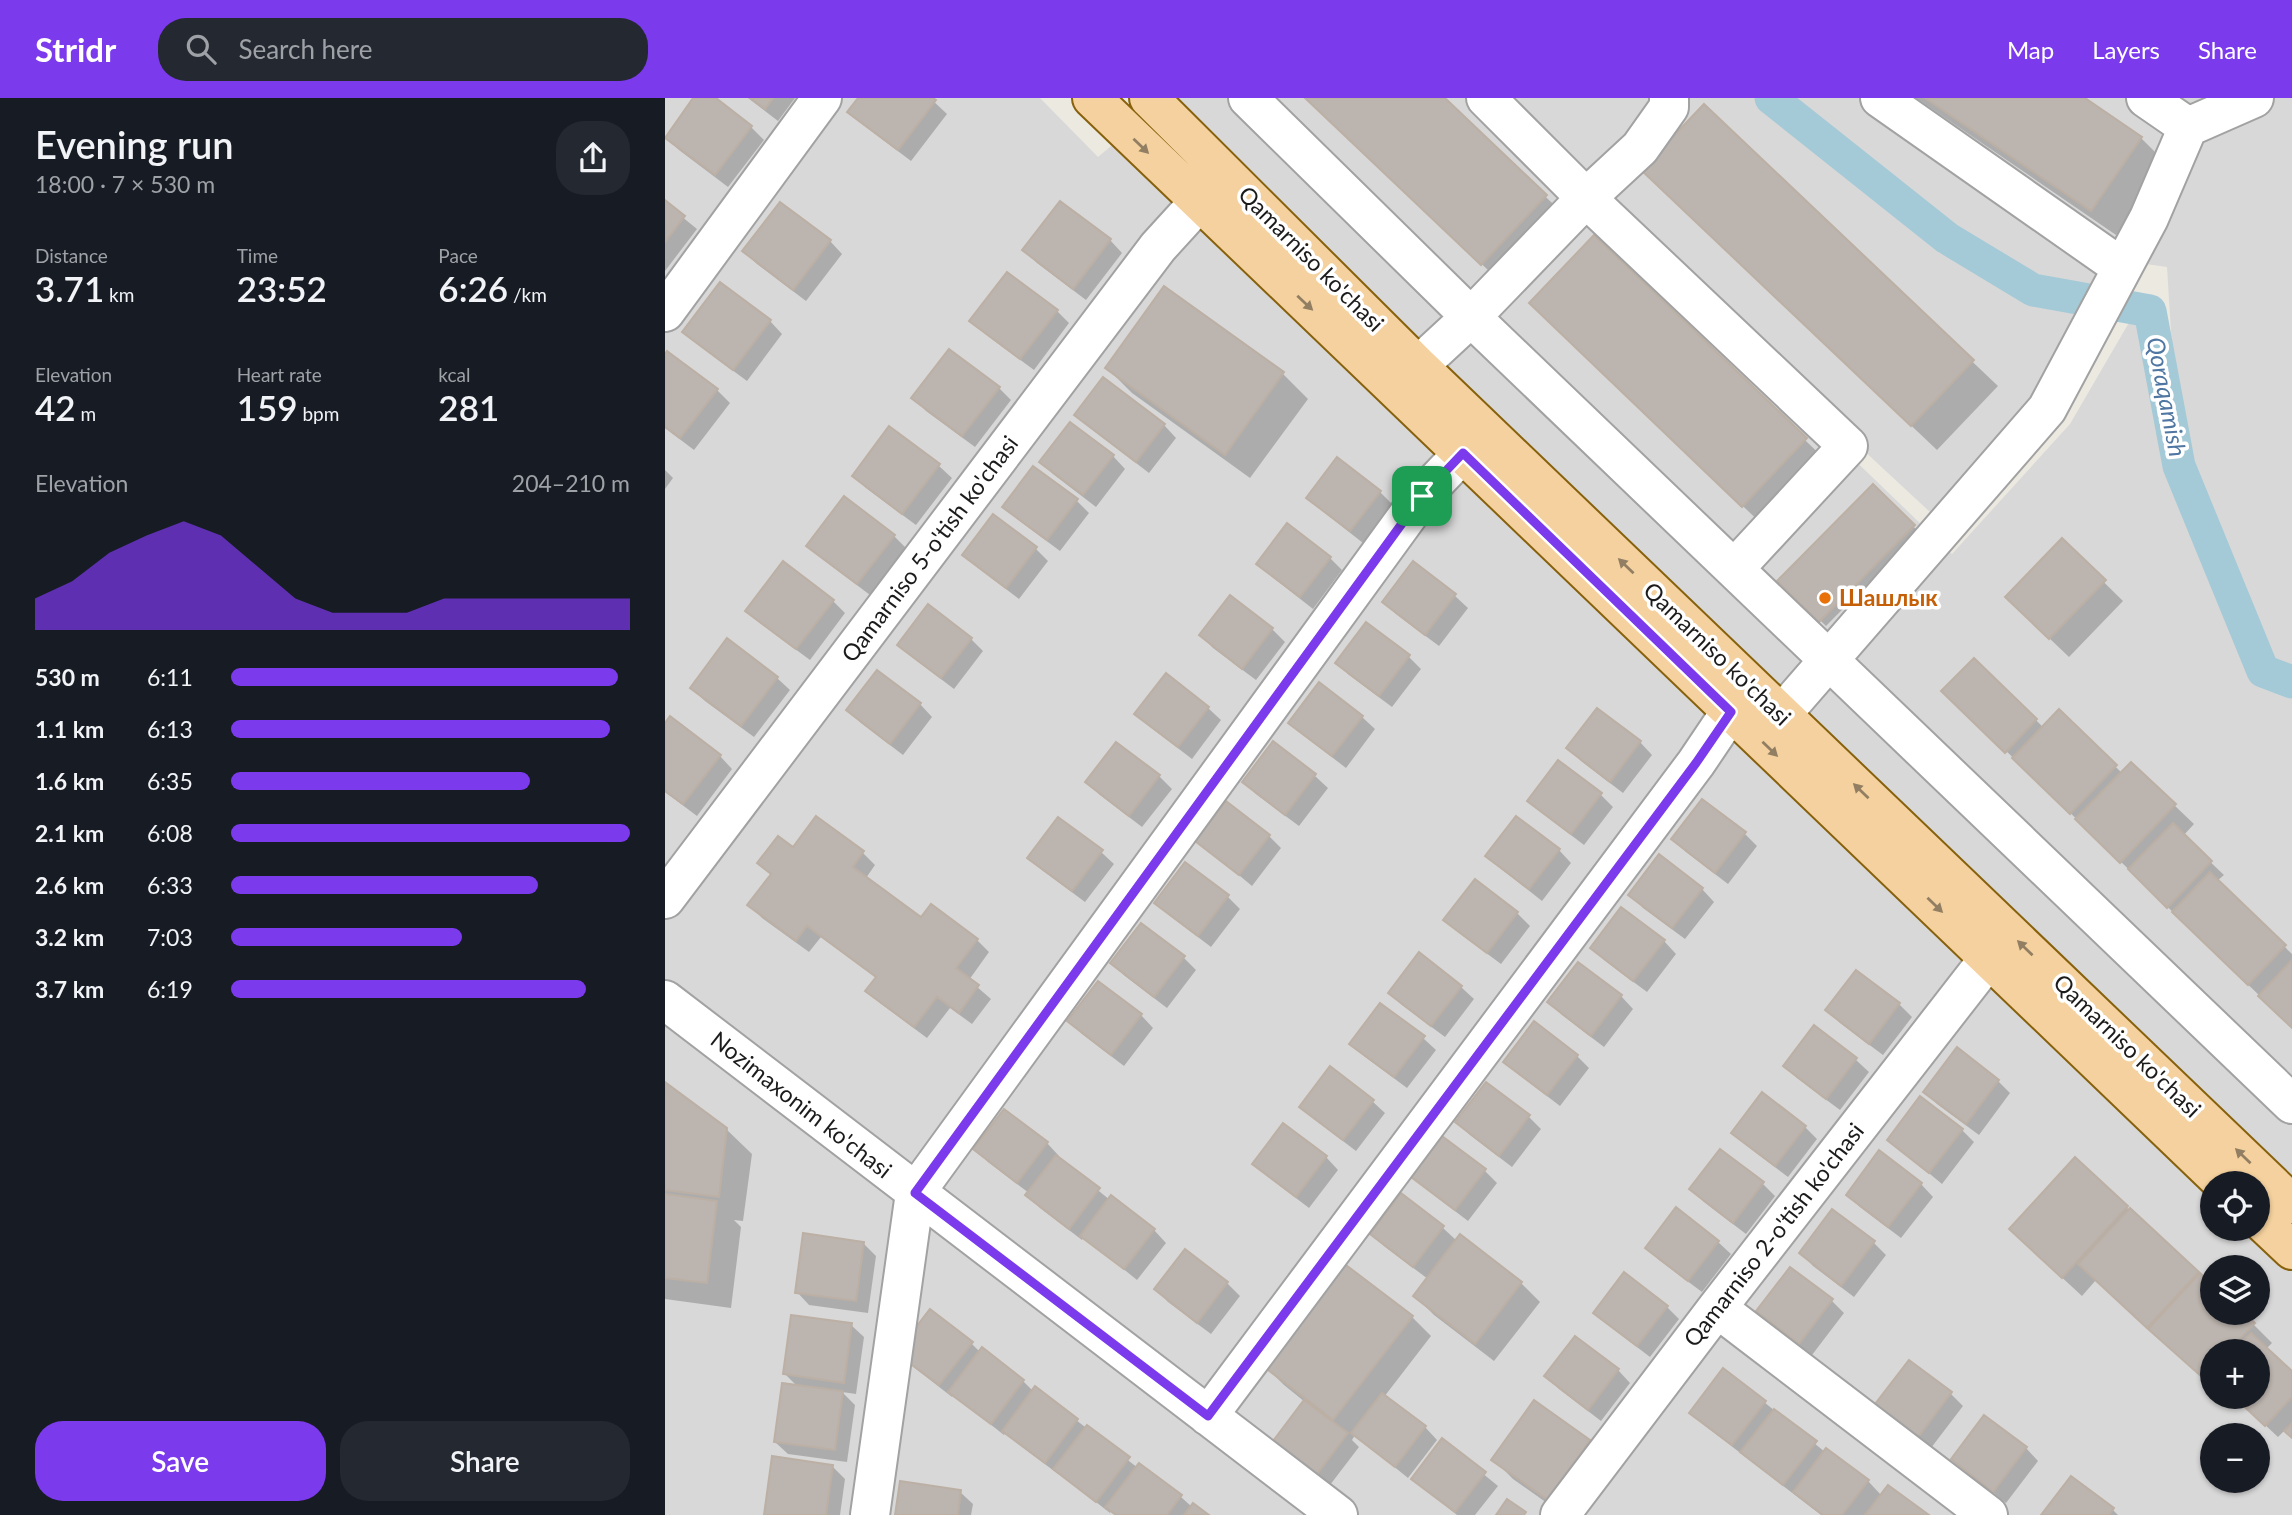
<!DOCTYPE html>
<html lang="en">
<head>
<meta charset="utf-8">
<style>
  :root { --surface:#171b24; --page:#242831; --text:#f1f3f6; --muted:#9ea1a6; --accent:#7c3aed }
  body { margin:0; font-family:Lato,sans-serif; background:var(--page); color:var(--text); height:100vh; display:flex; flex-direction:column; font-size:26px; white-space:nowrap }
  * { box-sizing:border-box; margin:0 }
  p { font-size:23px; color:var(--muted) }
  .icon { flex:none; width:38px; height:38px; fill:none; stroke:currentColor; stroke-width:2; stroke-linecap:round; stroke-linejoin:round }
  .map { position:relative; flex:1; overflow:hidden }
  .sheet { display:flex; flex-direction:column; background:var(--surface); width:665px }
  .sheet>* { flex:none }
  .buttons { position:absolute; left:1535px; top:1073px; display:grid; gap:14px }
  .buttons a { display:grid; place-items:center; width:70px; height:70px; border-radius:50%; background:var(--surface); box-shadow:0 2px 5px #0004; font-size:35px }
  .pin { position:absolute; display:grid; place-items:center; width:60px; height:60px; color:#fff; margin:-30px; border-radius:14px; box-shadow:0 4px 10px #0006 }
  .round { display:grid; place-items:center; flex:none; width:74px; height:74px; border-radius:28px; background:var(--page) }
  .headline { display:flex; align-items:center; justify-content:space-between; height:119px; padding:0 35px }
  h1 { font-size:38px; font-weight:600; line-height:52px }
  .stats { display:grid; grid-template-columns:repeat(3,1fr); gap:10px; height:119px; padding:7px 35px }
  .stats div { display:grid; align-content:center }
  .stats b { font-size:35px; font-weight:600 }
  .stats small { font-size:19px; font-weight:400 }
  .stats p { font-size:19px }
  .chart { height:196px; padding:14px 35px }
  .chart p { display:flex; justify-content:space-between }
  .chart svg { width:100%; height:126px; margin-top:7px; fill:var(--accent); opacity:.7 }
  .action { display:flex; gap:14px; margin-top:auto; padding:14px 35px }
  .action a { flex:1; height:80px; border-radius:28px; background:var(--accent); color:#fff; font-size:28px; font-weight:600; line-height:80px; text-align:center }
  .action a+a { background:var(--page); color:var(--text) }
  ul { padding:0 35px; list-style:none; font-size:23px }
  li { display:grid; grid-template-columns:112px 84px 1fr; align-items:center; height:52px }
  li i { height:18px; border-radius:9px; background:var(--accent) }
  header { display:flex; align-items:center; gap:42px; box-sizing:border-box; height:98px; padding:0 35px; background:var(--accent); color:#fff }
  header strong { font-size:33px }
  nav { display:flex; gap:38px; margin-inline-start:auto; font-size:24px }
  .search { width:490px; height:63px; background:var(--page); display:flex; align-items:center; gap:18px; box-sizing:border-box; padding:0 24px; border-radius:28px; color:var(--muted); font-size:26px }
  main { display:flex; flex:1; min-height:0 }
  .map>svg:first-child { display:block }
</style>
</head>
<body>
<header>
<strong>Stridr</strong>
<div class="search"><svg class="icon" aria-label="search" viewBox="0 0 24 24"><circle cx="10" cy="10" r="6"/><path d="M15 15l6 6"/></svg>Search here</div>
<nav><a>Map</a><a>Layers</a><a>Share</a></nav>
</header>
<main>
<section class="sheet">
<div class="headline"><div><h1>Evening run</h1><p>18:00 · 7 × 530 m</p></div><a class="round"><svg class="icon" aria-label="share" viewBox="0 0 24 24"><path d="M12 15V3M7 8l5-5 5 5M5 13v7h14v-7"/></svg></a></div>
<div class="stats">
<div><p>Distance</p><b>3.71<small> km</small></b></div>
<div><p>Time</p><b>23:52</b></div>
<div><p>Pace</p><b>6:26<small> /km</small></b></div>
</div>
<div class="stats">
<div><p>Elevation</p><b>42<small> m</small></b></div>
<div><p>Heart rate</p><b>159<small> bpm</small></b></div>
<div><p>kcal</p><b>281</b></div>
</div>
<div class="chart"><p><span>Elevation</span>204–210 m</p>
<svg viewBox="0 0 160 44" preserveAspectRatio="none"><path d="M0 44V33L10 27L20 17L30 11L40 6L50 11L60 22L70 33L80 38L90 38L100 38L110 33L120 33L130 33L140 33L150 33L160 33V44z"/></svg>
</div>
<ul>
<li><b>530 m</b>6:11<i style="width:97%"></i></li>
<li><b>1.1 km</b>6:13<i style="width:95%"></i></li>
<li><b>1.6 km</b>6:35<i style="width:75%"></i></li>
<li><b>2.1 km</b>6:08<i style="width:100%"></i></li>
<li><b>2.6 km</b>6:33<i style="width:77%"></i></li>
<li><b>3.2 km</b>7:03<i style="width:58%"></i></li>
<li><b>3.7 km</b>6:19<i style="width:89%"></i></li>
</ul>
<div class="action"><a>Save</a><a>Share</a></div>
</section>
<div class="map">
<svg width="1627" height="1417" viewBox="0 0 1627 1417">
  <rect width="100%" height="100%" fill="#ece9e1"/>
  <path fill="#d9d8d8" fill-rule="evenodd" d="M0,0h375l58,59 70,-59h311l473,456 118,-130 64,-110 12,6 33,140 -12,-193 -63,-9 -65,147 -95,120 -460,-427h808v1417h-1627zM1547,1085h45v45h-45zM1547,1169h45v45h-45zM1547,1253h45v45h-45zM1547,1337h45v45h-45z"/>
  <path fill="#0003" d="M31,0h17l38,29 13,13 -36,47 -49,-37 -13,-13z
    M83,0h47l-17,23z
    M195,0h70l17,16 -36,47 -49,-37 -13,-12z
    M641,0h136l129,123 -64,67z
    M1251,0h166l59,40 25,25 -50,72z
    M1039,9l294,279 -61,64 -269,-255z
    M0,105l32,26 -32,42z
    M929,140l237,227 -63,65 -212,-202z
    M445,142l12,13 -36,47 -49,-37 -12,-13z
    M165,143l12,13 -36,47 -49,-37 -13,-13z
    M56,187l49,36 12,13 -35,47 -50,-37 -12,-12z
    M500,190l118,86 25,25 -58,79 -118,-85 -25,-25z
    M392,213l12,12 -35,47 -50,-37 -12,-12z
    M0,259l52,33 13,13 -36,47 -29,-22z
    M438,282l61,45 12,13 -27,35 -60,-46 -13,-12z
    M334,290l12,12 -36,47 -49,-36 -12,-13z
    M225,331l49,37 13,12 -36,47 -50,-37 -12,-12z
    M448,358l12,13 -29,38 -43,-33 -12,-12z
    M0,372l8,8 -8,11z
    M1208,389l46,45 -93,94 -46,-45z
    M715,394l12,12 -29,39 -42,-33 -13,-12z
    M411,402l13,13 -29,38 -43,-32 -12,-13z
    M328,418l43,33 12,12 -29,38 -42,-32 -13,-13z
    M229,438l12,12 -36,47 -49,-37 -12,-12z
    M1397,443l61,60 -54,56 -43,-41z
    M665,460l12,12 -29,39 -42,-33 -13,-12z
    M748,465l42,33 13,12 -29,38 -43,-32 -12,-13z
    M565,499l42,32 13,13 -29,38 -43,-32 -12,-13z
    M168,503l12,12 -35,47 -50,-37 -12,-12z
    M701,527l43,32 12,12 -29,38 -43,-32 -12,-12z
    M306,541l12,12 -29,38 -42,-32 -12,-12z
    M1309,562l70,68 15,-16 63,61 9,-9 63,60 -11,12 41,39 -7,6 75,73v73l-348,-336z
    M212,574l43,32 12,13 -29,38 -42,-32 -13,-13z
    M112,580l13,12 -36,47 -49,-36 -13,-13z
    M543,610l13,12 -29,39 -43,-33 -12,-12z
    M697,619l13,12 -29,39 -43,-33 -12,-12z
    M0,627l55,31 12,13 -35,47 -32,-24z
    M975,644l12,13 -29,38 -42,-32 -12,-13z
    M608,645l42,33 13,12 -29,38 -43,-32 -12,-12z
    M452,646l42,32 13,13 -30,38 -42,-32 -13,-13z
    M894,665l42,32 12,12 -29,38 -42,-32 -12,-12z
    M1079,735l13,13 -29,38 -42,-32 -13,-13z
    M604,738l12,12 -29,38 -54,-45z
    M128,751l70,4 12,12 -9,13 55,41 56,21 12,12 -20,28 22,19 -19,25 -22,-16 -23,30 -47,-35 -13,-12 10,-13 -56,-41 -12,15 -47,-34 -12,-13 22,-30 -13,-12z
    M894,752l12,13 -29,38 -42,-33 -13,-12z
    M436,754l13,12 -29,38 -43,-32 -12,-12z
    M810,783l42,32 13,13 -29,38 -43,-32 -12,-13z
    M1037,791l12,13 -29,37 -42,-31 -12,-13z
    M563,799l12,12 -29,38 -42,-32 -13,-13z
    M999,843l12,13 -29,38 -43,-32 -12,-13z
    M518,859l13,13 -29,38 -42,-32 -13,-13z
    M1192,874l42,32 13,13 -29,38 -43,-32 -12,-13z
    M796,889l13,12 -29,38 -43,-32 -12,-12z
    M956,898l12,13 -29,38 -42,-32 -13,-13z
    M476,917l12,13 -29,38 -42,-32 -12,-13z
    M1149,930l42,32 13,12 -29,38 -43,-32 -12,-12z
    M758,940l13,12 -29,38 -43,-32 -12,-12z
    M912,958l12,12 -29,38 -42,-32 -13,-12z
    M1333,983l12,12 -31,42 -42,-31 -12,-12z
    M0,986l61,45 26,25 -9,67 -9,-1 7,7 -10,81 -66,-9z
    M707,1003l13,12 -29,38 -42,-32 -13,-12z
    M863,1018l13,13 -29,38 -42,-32 -13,-13z
    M619,1027l42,32 12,13 -29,38 -42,-32 -12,-13z
    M1140,1029l12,12 -29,38 -42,-32 -13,-12z
    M1297,1032l12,12 -32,42 -53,-44z
    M382,1045l12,13 -1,2 52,42 2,-2 42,32 12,13 -29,37 -53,-43 -2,3 -42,-32 -12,-13 1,-2 -41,-31 -12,-13z
    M1410,1062l137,126v26l41,12 19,19 -6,6 26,24v63l-6,-7 -8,8 -44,-41h23v-45h-45v35l-116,-106 -14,16 -52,-48z
    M820,1073l12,12 -29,38 -42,-32 -13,-12z
    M1097,1085l13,13 -29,38 -42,-32 -13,-13z
    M1256,1086l12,13 -32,41 -41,-31 -12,-12z
    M736,1098l42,32 14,13 64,42 19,19 -46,59 -60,-46 -19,-19 13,-17 -44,-33 -12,-12z
    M1053,1144l13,12 -29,38 -43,-32 -12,-12z
    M198,1145l13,13 -8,57 -59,-8 -12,-13z
    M1209,1145l12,12 -32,42 -41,-31 -12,-13z
    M520,1153l42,32 13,13 -29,38 -43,-32 -12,-13z
    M1167,1203l12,12 -32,42 -41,-31 -12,-13z
    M1002,1209l12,12 -29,38 -42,-32 -12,-12z
    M747,1219l19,19 -47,61 41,30 12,13 -29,38 -53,-43 -3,5 7,7 -29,38 -42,-32 -12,-12 29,-39 -21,-17 -19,-19z
    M186,1227l13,12 -8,57 -14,-2 13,13 -8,57 -59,-8 -13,-12 23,-55 -13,-13z
    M306,1245l9,9 43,29 11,11 2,-3 102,79 43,29 11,10 15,8h-91l-5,-4 -1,2 -51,-40 -1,1 -41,-31 -11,-11 -2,3 -51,-40 -1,2 -41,-32 -13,-12z
    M953,1272l12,13 -29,38 -42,-32 -12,-13z
    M1286,1296l12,12 -32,42 -41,-31 -12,-13z
    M1099,1304l61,50 43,29 14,15 44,19h-105l-117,-90 -13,-12z
    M869,1305l55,39 19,19 -44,54 -51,-36 -19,-19z
    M778,1343l55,45 -23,29h-18l-43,-36z
    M1361,1350l12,13 -32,42 -53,-44z
    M167,1368l13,13 -5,36h-74z
    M1406,1381l42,31 5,5h-75z
    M295,1394l13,12 -2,11h-74z"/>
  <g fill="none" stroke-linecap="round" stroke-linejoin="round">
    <path stroke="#a4cad7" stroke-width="33" d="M1106,0l176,140 86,52 117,21 29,155 84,205 29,11"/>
  </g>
  <path fill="#bcb4ae" stroke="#bcb0a5" stroke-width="2" d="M28,0h23l36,28 -37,49 -50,-37z
    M85,0h23l-8,11z
    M193,0h75l3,2 -38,50 -51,-38z
    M640,0h140l102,97 -66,70z
    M1260,0h160l57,39 -51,74z
    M1039,6l270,256 -63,66 -270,-256z
    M0,102l20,16 -20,26z
    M395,103l51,38 -38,50 -51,-39z
    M115,104l51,38 -38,50 -51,-39z
    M929,137l213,203 -65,69 -213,-204z
    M342,174l51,38 -38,49 -51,-38z
    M55,184l51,38 -38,50 -51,-38z
    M499,188l120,86 -59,83 -120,-87z
    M284,251l51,38 -38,49 -51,-38z
    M2,253l51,38 -38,49 -15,-11v-73z
    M438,279l62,47 -29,38 -62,-47z
    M405,324l44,33 -31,40 -44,-33z
    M224,328l51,38 -38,50 -50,-38z
    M672,359l44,34 -31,40 -44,-33z
    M368,368l45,33 -31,41 -45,-33z
    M1208,386l42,41 -96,97 -42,-41z
    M179,398l51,39 -38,49 -51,-38z
    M328,416l44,33 -31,41 -44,-33z
    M622,425l44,34 -31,40 -44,-33z
    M1397,440l44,42 -57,59 -44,-42z
    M118,463l51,39 -38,49 -51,-38z
    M748,463l43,33 -31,41 -43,-33z
    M565,497l43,33 -31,41 -43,-34z
    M263,506l44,34 -31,40 -44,-33z
    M701,524l44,33 -31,41 -44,-33z
    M62,540l51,39 -37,49 -51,-38z
    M1309,560l63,61 -32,34 -64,-62z
    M212,572l44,33 -31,41 -44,-34z
    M501,575l43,34 -31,40 -44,-33z
    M654,584l44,34 -31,40 -44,-33z
    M932,610l44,33 -31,41 -44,-34z
    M1394,611l58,56 -47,49 -58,-56z
    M5,618l51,39 -38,49 -18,-13v-68z
    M608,643l43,33 -31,41 -43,-33z
    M451,644l44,33 -31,41 -44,-34z
    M893,662l44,33 -31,41 -44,-33z
    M1466,664l45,42 -56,59 -45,-44z
    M1037,701l44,33 -31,41 -44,-34z
    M561,703l44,34 -31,40 -44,-34z
    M151,718l48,35 -11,16 68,50 10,-13 47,35 -22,29 23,17 -20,28 -22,-16 -23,30 -49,-36 11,-14 -69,-51 -11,15 -49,-36 24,-31 -14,-11 21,-27 15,11z
    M851,718l44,33 -31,40 -44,-33z
    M393,719l45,33 -31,41 -45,-33z
    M1508,725l39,38 -45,47 -39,-39z
    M994,756l44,34 -31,40 -44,-33z
    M520,764l44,33 -31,41 -44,-33z
    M1545,774l76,73 -38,40 -76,-73z
    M810,781l43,33 -31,41 -44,-33z
    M956,809l44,33 -32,41 -43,-33z
    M476,825l44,33 -31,41 -44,-34z
    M754,854l43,34 -31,40 -43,-33z
    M1627,862v68l-34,-32z
    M913,864l44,33 -31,41 -44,-34z
    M1191,872l44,33 -31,41 -44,-34z
    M433,883l44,33 -31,41 -44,-34z
    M715,905l45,33 -31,41 -45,-33z
    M869,923l44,34 -31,40 -44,-33z
    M1149,927l43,33 -31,41 -43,-33z
    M1292,949l42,33 -33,44 -43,-32z
    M665,968l44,34 -31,40 -44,-33z
    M0,984l62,46 -8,69 -54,-7z
    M821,984l44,33 -31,41 -44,-34z
    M1097,994l44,34 -31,40 -44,-33z
    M1255,998l43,33 -34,44 -42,-33z
    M339,1011l44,33 -31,41 -44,-34z
    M618,1025l44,33 -31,41 -44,-33z
    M777,1038l44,33 -31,41 -44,-33z
    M1055,1051l44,33 -31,41 -44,-34z
    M1214,1052l43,33 -34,44 -42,-32z
    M391,1057l44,33 -31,41 -44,-34z
    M1410,1059l53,49 -66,72 -53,-49z
    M736,1095l43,33 -31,41 -43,-33z
    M0,1096l52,7 -10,82 -42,-5z
    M446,1097l44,34 -31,40 -44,-33z
    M1011,1109l43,34 -31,40 -43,-33z
    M1465,1110l69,64 -52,56 -69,-64z
    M1167,1111l43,32 -34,45 -42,-33z
    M138,1135l61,9 -8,59 -61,-8z
    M795,1136l62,48 -47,62 -62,-48z
    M520,1151l43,33 -31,41 -43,-34z
    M677,1164l71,54 -80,104 -70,-54z
    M1125,1169l43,32 -34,45 -43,-33z
    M959,1174l44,34 -31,40 -44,-33z
    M1535,1175l12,11v28h31l12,11 -27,28h-16v18l-9,9 -55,-49z
    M265,1211l43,33 -34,43 -43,-32z
    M126,1217l61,8 -8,60 -61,-9z
    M1586,1235l41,38v26l-27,29 -32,-30h24v-45h-24z
    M910,1238l44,33 -31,41 -44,-34z
    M317,1249l42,33 -33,44 -43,-32z
    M1244,1262l43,32 -34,45 -43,-33z
    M1058,1270l43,33 -34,44 -43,-32z
    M117,1285l61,8 -8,59 -61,-8z
    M370,1288l43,33 -33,44 -43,-32z
    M717,1295l44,33 -31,41 -44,-34z
    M639,1302l44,33 -31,41 -44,-33z
    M869,1302l56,40 -42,60 -57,-40z
    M1109,1311l43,32 -34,44 -43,-33z
    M1319,1317l43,32 -34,45 -42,-33z
    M1627,1325v15l-8,-7z
    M422,1327l43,32 -34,45 -43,-33z
    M777,1340l44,34 -31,40 -44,-33z
    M1161,1350l43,32 -27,35h-19l-30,-23z
    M107,1358l61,9 -7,50h-62z
    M474,1365l43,32 -15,20h-51l-11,-8z
    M1406,1378l43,32 -5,7h-68z
    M235,1383l61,9 -3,25h-63z
    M1223,1387l41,30h-64z
    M842,1401l19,13 -2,3h-28z
    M528,1405l16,12h-25z"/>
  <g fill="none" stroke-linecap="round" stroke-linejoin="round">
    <defs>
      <path id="minor" d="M583,0l223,219 821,787
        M821,0l100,100 262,248 -114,123
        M1215,0l241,169
        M1481,0l42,29
        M0,214l157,-214
        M753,268l53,-49 115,-119 54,-50 29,-41v-9
        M1116,617l266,-306 102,-191 39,-91 66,-29
        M0,801l493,-652 41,-45
        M0,902l673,515
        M1052,1210l271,207
        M543,1318l488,-653 35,-52
        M205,1417l45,-322 507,-697 41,-43
        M895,1417l157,-207 273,-351"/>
      <path id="major" d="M427,0l1131,1085
        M484,0l269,268 874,838
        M1592,1119l35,33"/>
    </defs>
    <use href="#minor" stroke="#a2a2a2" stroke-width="42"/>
    <use href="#major" stroke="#87610b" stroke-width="42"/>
    <use href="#minor" stroke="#fff" stroke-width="38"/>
    <use href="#major" stroke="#f4d19e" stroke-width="38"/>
  </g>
  <defs><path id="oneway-solid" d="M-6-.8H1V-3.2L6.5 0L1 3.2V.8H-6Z" transform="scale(1.75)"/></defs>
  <g fill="#927f63">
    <use href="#oneway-solid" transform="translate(476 48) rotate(44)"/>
    <use href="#oneway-solid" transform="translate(640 205) rotate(43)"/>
    <use href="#oneway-solid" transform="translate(961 468) rotate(-136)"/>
    <use href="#oneway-solid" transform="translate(1105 651) rotate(44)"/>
    <use href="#oneway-solid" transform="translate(1196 693) rotate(-136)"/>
    <use href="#oneway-solid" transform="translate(1270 807) rotate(44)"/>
    <use href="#oneway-solid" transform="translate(1360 850) rotate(-136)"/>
    <use href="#oneway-solid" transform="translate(1578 1058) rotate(-136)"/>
  </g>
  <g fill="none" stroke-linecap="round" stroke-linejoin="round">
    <defs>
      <path id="route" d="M798,355l268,259 -35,51 -488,653 -293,-223 507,-697z"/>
    </defs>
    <use href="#route" stroke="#fff" stroke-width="14"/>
    <use href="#route" stroke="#7c3aed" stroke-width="9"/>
  </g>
  <circle fill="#e8710a" stroke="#fff" stroke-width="2.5" cx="1160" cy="500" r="7"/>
  <g text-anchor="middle" stroke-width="7" stroke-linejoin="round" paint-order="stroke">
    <g font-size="23" fill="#1b1b1b" stroke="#fff">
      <text transform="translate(646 161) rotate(45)" y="8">Qamarniso ko'chasi</text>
      <text transform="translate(265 451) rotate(-53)" y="8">Qamarniso 5-o'tish ko'chasi</text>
      <text transform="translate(1052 556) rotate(44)" y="8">Qamarniso ko'chasi</text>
      <text transform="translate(1462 948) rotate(44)" y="8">Qamarniso ko'chasi</text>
      <text transform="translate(136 1007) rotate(38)" y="8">Nozimaxonim ko'chasi</text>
      <text transform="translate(1109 1137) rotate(-52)" y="8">Qamarniso 2-o'tish ko'chasi</text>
    </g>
    <g font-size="23" font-weight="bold" fill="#c56008" stroke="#fff" text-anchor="start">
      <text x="1174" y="508">Шашлык</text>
    </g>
    <g font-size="24" font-style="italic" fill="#5076a2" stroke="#fff">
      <text transform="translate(1501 299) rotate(79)" y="8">Qoraqamish</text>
    </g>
  </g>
</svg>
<div class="buttons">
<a><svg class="icon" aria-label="locate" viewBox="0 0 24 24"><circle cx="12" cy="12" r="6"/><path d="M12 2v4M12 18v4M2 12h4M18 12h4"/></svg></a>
<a><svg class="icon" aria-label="layers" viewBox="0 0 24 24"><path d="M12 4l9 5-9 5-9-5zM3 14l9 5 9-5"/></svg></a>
<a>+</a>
<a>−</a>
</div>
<div class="pin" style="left:757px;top:398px;background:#1e9e55"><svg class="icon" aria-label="arrive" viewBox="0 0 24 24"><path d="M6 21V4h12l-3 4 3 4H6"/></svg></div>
</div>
</main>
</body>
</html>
